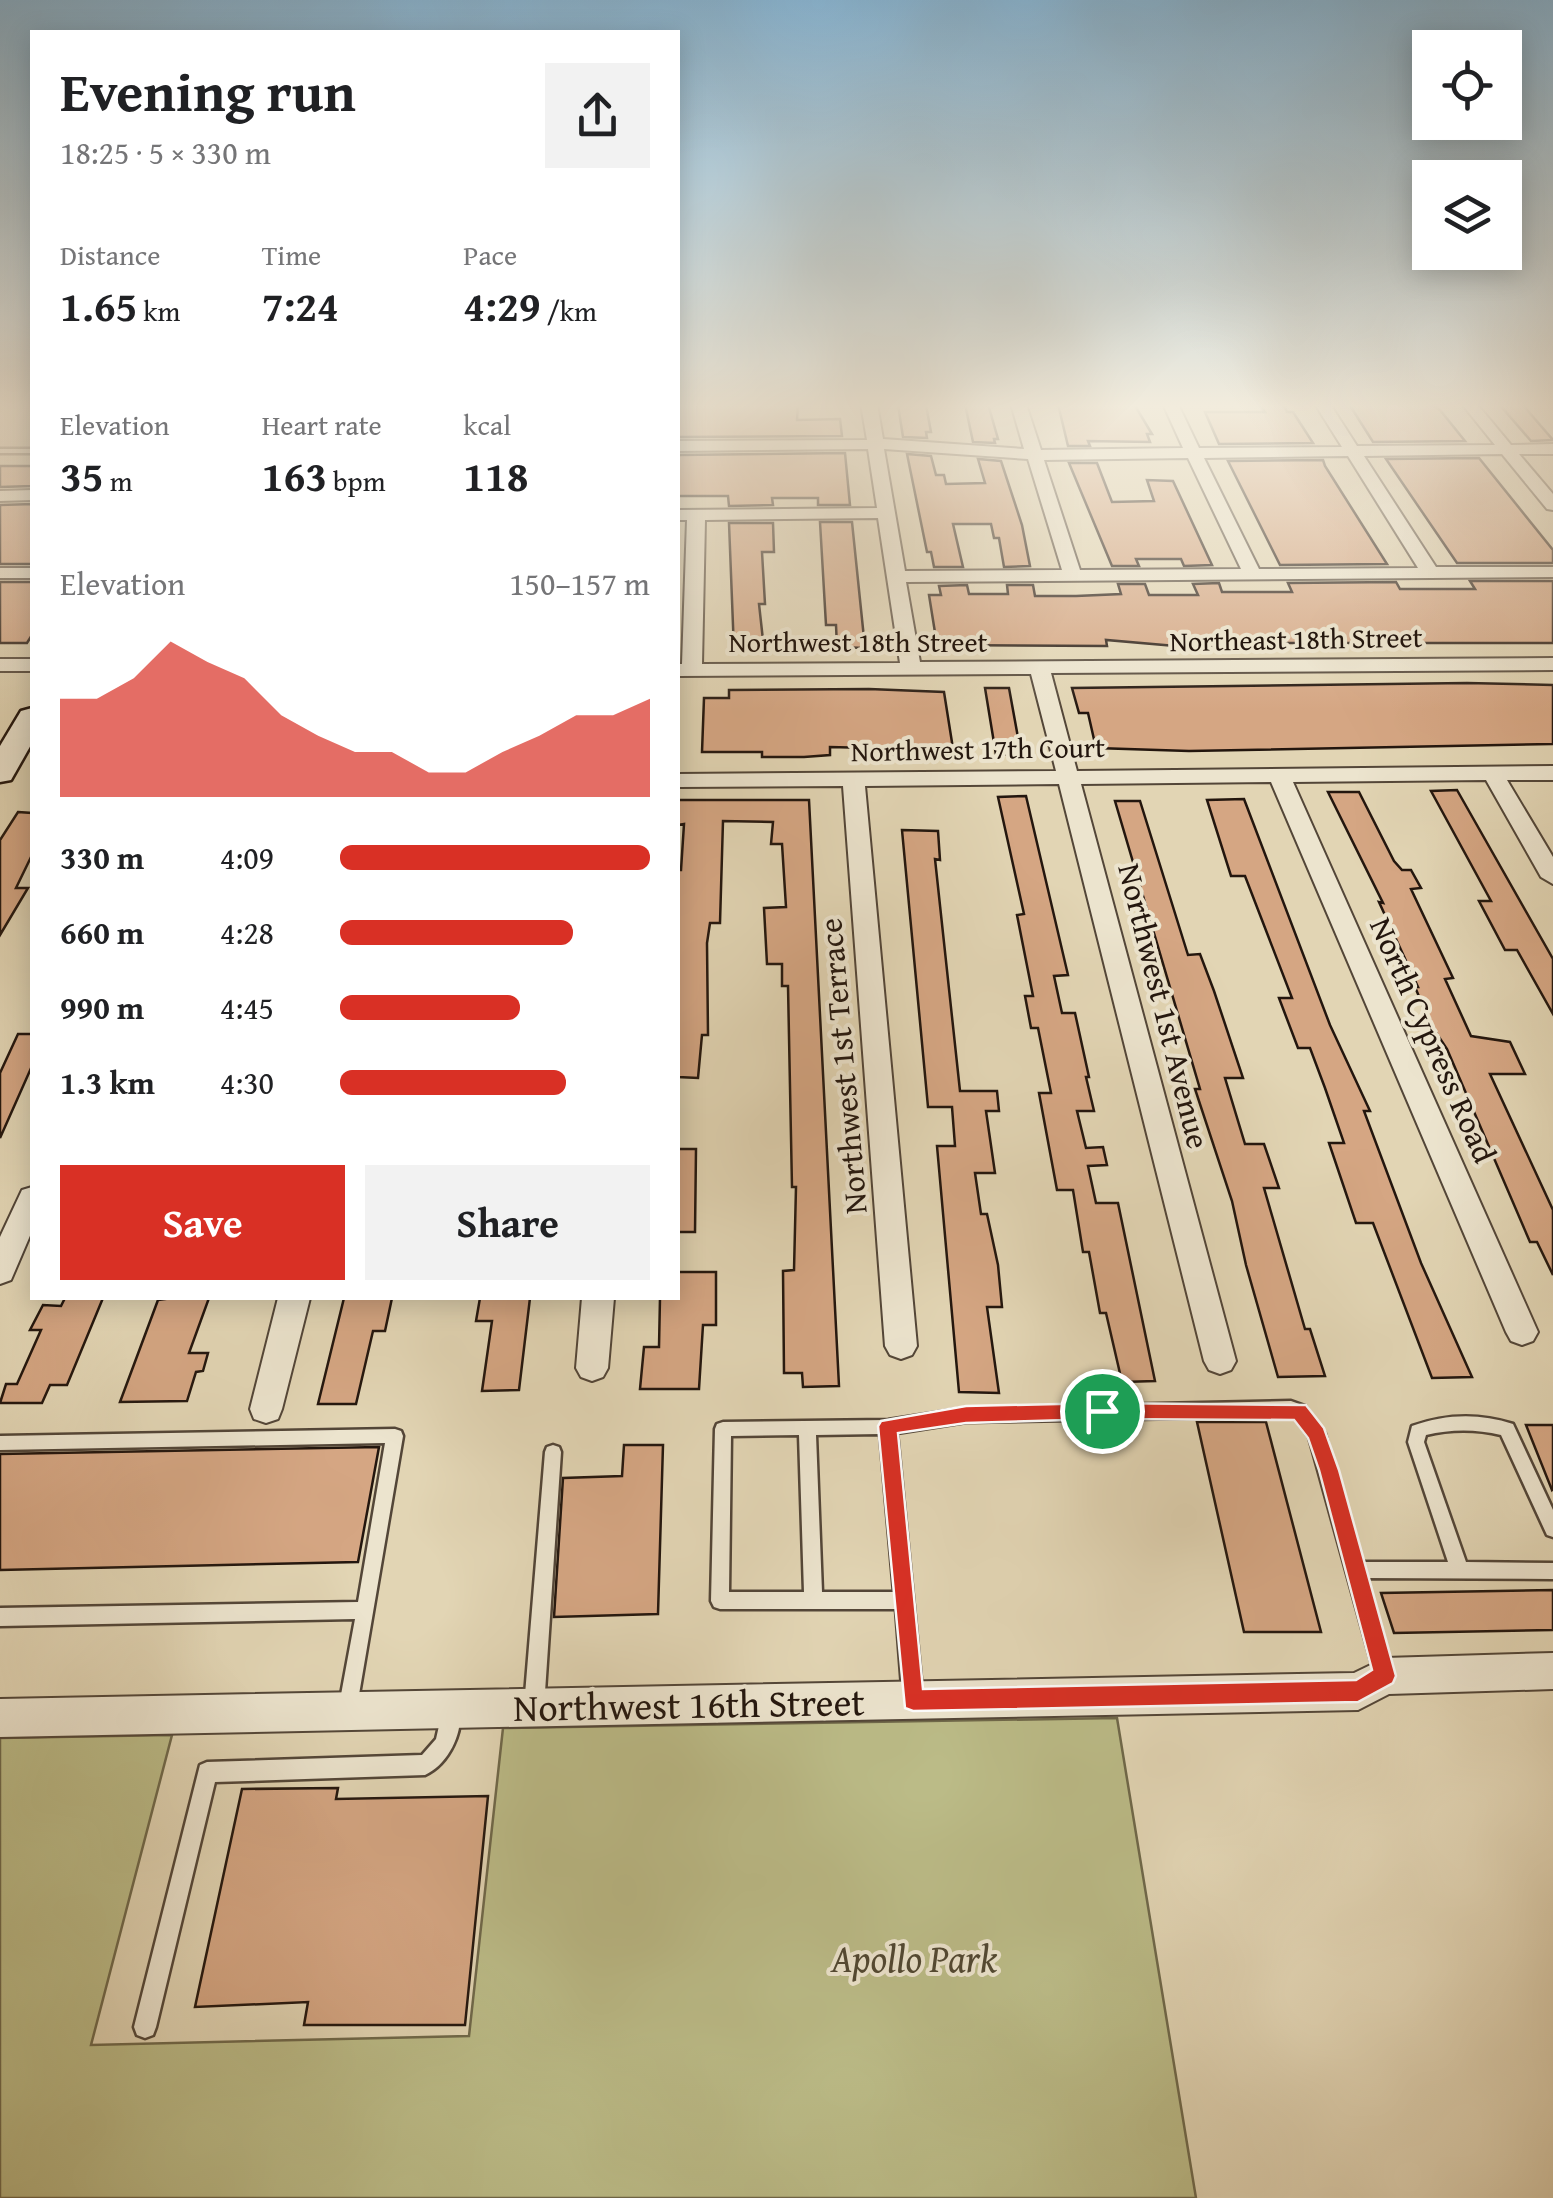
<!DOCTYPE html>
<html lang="en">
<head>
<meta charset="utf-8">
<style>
  :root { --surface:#fff; --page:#f2f2f2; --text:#202124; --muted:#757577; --accent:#d93025 }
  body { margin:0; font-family:"Gentium Book Plus",serif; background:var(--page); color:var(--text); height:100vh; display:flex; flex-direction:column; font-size:38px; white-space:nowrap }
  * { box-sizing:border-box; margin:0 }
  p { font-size:32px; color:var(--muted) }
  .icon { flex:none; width:55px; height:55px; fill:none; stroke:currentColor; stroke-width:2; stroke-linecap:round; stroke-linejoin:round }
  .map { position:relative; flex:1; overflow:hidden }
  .panel { position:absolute; left:30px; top:30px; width:650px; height:1270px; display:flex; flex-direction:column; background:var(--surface); border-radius:0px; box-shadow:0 5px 25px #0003 }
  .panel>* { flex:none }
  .tools { position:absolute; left:1412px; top:30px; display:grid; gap:20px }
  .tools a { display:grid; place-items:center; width:110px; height:110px; border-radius:0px; background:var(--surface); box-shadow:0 5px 25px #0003; font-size:50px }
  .pin { position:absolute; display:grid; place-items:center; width:85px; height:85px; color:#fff; margin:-42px; border:5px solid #fff; border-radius:50%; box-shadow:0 2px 10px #0007 }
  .round { display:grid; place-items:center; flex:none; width:105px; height:105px; border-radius:0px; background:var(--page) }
  .overview { display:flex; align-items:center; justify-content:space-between; height:170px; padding:0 30px }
  h1 { font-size:55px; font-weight:600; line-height:75px }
  .stats { display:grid; grid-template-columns:repeat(3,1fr); gap:15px; height:170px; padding:10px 30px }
  .stats div { display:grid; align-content:center }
  .stats b { font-size:42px; font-weight:600 }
  .stats small { font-size:28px; font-weight:400 }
  .stats p { font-size:28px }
  .chart { height:280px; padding:20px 30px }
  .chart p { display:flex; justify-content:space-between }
  .chart svg { width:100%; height:180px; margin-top:10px; fill:var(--accent); opacity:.7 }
  .cta { display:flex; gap:20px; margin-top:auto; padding:20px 30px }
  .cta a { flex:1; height:115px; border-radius:0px; background:var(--accent); color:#fff; font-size:40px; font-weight:600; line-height:115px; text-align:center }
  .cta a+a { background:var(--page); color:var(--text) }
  ul { padding:0 30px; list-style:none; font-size:32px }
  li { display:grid; grid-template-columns:160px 120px 1fr; align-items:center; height:75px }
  li i { height:25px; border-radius:12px; background:var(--accent) }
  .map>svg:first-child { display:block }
</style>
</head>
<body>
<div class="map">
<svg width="1553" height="2198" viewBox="0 0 1553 2198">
  <rect width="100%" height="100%" fill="#e2d5b4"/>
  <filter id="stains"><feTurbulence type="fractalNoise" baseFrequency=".002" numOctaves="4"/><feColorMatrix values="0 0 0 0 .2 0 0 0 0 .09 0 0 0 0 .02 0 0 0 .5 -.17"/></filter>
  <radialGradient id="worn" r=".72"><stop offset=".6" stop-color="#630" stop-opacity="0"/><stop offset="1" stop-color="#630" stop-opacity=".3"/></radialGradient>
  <path fill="#bbbb87" stroke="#6f684a" stroke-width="2.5" d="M1117,1718l79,480h-1196v-460l172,-3 -81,310 378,-9 34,-308z"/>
  <path fill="#d5a683" stroke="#23160e" stroke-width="2.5" d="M678,404h120l-1,16 43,-1 2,17 -164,1z
    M965,404h23l10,35h-4l1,4 -22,-1z
    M1058,404h76l18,30h-5l3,8 -62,-1 2,5h-22z
    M1260,404h23l4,8h6l20,31 -94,1 -14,-32h60z
    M1349,404h81l10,6 25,31 -92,1z
    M1499,404h23l31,36 -22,1z
    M898,405h28l5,27h-5l1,6 -24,-1z
    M845,453l5,52h-32v-7h-46l1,7 -44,1 -1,-10h-50v-41z
    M907,454l24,2 5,19h8l2,9 39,-1 -7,-24 23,2 21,64 8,41 -26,1 -5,-29h-5l-3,-14h-38l10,43h-29l-3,-15h-4z
    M1479,458l74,92v13h-96l-71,-104z
    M1323,460l2,6 62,98 -107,1 -52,-104z
    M1069,463h28l15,39 42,-1 -7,-21 26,1 39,84 -28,1 -3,-7h-45l3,7h-27z
    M0,466h32v20l-32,1z
    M32,504v60h-32v-59z
    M820,522h32l13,126 -28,-1 -1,-22h-10z
    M729,523h44l1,29h-12l3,52h-6l5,45 -30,2z
    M1470,581h83v62h-268l2,4h-100l-81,-7 1,6 -170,-1 -8,-50h12l-2,-9 28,-1 2,9h39l-1,-9h26l2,11h41l45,-2 -3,-10h27l4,11h49l-5,-11 26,-1 3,9h70l-4,-9 108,-1 4,7h75z
    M0,582h32v53l-5,8h-27z
    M1467,683l86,2v59l-364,7 -93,-3 -8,-35h-9l-7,-25z
    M985,688h24l12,66 -25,1z
    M869,689l75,3 10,63h-58l-26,-3v-4l-40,-1v8l-26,2h-42v-5h-60l2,-54h25v-8z
    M1457,790l96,169v55l-36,-64h-12l-26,-49h12l-60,-110z
    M1328,792h31l35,69 8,9h9l10,18 -10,1 42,89 -8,1 26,57 39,6 15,32h-35l63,136v65l-16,-33h-7l-83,-193 -16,-24 -16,-38h3l-39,-85 4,1z
    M1026,796l42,179 -14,1 8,37h13l14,64h-3l8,34h-17l9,37 17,-1 4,18 -19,1 8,37h22l37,178 -33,1 -16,-69h-6l-11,-61h-6l-10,-62h-16l-18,-97h12l-13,-65h-7l-6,-32h8l-16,-81 7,-1 -26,-117z
    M1244,799l86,226 40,86h-6l57,152 51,114 -40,1 -59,-155h-17l-27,-80h15l-19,-55 -15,-40h-12l-19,-50h13l-47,-122h-14l-24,-76z
    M678,800h131l30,586 -36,1 -1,-14h-18l-1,-102 11,-1 2,-83h-4l-4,-201h-6v-22h-15l-3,-56 22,-1 -4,-63h-11l2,-22 -50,-1 -3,102h-10l-3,20 1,92h-6l-4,43 -20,-1v-207h3l3,-46 -6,1z
    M1115,801h25l48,154 12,-1 14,37 29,87h-18l20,66h19l15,44h-15l41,141h5l15,47 -47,1 -32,-112 -14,-64 -37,-112h5z
    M18,812l14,1v42l-16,33h12l-28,47v-95z
    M902,830l36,1 2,29 -5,-1 25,232h37l2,20h-13l9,62h-20l6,41h6l11,51 4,42h-15l12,86 -40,-1 -22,-246h18l-3,-39h-24z
    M18,1034h14v32l-32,72v-65z
    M678,1149h18l-1,83h-17z
    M678,1272h38v53h-13l-4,64h-59l4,-42h15l1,-49h18z
    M65,1298h38l-36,87h-17l-8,18h-42l6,-19h11l24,-54h-11l13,-25 18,1z
    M172,1298h37l-20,55h19l-5,18 -7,1 -9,29 -67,1 38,-102z
    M344,1298h48l-7,33h-12l-17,73h-38z
    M480,1298h50l-11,92 -37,1 10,-70h-16z
    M1197,1422h69l55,210h-77z
    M1526,1425h27v64l-1,1z
    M624,1445h39l-5,169 -104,3 9,-139 59,-2z
    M379,1447l-21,115 -358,8v-116z
    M1553,1590v40l-159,3 -13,-40z
    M338,1788l-2,11 152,-3 -23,229h-161l4,-23 -113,5 47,-218z"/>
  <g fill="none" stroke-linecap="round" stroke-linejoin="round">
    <defs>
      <path id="lane" d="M0,449h32v4h-32z
        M1291,1401l14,5 20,28 36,128h87l-40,-120 4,-16c34,-12 67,-13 101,-2l40,86v27l-6,-2 -46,-100c-25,-6 -50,-6 -75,0l-2,7 42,120 87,1v16l-187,-1 27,97 -2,6 -7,3 -7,-3 -2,-6 -66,-238 -16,-21 -327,6 -69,11 26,267 -3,7 -7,2 -7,-2 -3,-7 -7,-91h-176l-6,-2 -3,-6 4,-172 2,-5 6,-2 165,-2 78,-12zM880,1434l14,158h-72l-6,-157zM799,1435l5,157h-75l2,-156z
        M395,1429l6,2 2,5 -48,282 -7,2 -7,-2 -3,-7 17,-92 -355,7v-18l358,-6 27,-159 -385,7v-14z
        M553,1445l6,2 2,5 -17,255 -3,7 -7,2 -7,-2 -3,-7 21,-255 2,-5z
        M451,1702l7,2c8,25 -9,60 -33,71l-210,7 -59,245 -3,8 -8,3 -8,-3 -3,-8 66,-262 7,-3 215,-7 14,-16 8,-35z"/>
      <path id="street" d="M861,404h16l6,35 141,10 -13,-45h15l15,46 142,-2 -20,-44h15l21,44 143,-1 -27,-43h15l27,42 138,-1 -33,-41h15l34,41 42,-1v10h-34l34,40v16l-6,-1 -45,-55 -138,2 72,111h117v10l-647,5 14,80 633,-4v12l-502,3 26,98 476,-5v14h-46l46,77v27l-12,-7 -55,-97 -193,2 245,550 -5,9 -11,4 -11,-4 -5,-9 -235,-550 -190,2 155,577 -5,9 -11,4 -11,-4 -5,-9 -145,-577 -194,2 52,560 -5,9 -11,4 -11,-4 -5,-9 -42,-560 -165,1v-13l378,-3 -25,-97 -353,2v-12h4l5,-144h-9v-10l199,-2 -9,-59 -190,2v-10l189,-1zM884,449l144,10 34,111 -157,1zM1348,456l70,112 -159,1 -55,-111zM1188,458l53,111 -161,1 -36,-110zM878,518l22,145 -198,1 3,-144z
        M32,490v10l-32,1v-10z
        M0,568h32v10h-32z
        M0,659h32v12h-32z
        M32,1187v44l-21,49 -11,4v-47l22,-47z
        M278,1298h32l-28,111 -4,10 -12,4 -12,-4 -4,-10z
        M582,1298h32l-6,70 -5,9 -11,4 -11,-4 -5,-9z
        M1553,1653v36l-164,5 -31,16 -1358,27v-38l1354,-26 31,-15z"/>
      <path id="secondary" d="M32,708v35l-21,37 -11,2v-36l21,-35z"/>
    </defs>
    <use href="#lane" stroke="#534638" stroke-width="5"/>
    <use href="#street" stroke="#534638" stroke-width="4"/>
    <use href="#secondary" stroke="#23160e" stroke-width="5"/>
    <use href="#lane" fill="#ece4ce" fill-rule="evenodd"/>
    <use href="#street" fill="#ece4ce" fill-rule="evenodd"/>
    <use href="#secondary" fill="#ece4ce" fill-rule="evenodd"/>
  </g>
  <linearGradient id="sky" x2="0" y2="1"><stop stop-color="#87b5d4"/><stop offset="0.57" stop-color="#f2ecdd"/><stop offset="1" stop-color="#f2ecdd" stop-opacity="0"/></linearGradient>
  <rect width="1553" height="712" fill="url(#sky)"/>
  <path fill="#d93025" stroke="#fff" stroke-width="2.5" fill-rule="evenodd" d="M1102,1403l204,2 18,23 15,42 57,206 -3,7 -35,19 -445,9 -8,-3 -27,-282 3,-5 85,-15zM1102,1419l192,1 14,18 11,32 53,200 -16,10 -433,9 -25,-256 68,-10z"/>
  <g text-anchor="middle" stroke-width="8" stroke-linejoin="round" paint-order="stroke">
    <g font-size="28" fill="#23160e" stroke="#ece4ce">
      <text transform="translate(1296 639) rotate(-1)" y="10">Northeast 18th Street</text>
      <text x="858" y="652">Northwest 18th Street</text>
      <text transform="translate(978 749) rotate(-1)" y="10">Northwest 17th Court</text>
    </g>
    <g font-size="32" fill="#23160e" stroke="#ece4ce">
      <text transform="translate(1164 1006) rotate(76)" y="11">Northwest 1st Avenue</text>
      <text transform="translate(1433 1040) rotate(66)" y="11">North Cypress Road</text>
      <text transform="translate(843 1066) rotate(-95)" y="11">Northwest 1st Terrace</text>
    </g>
    <g font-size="38" fill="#23160e" stroke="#ece4ce">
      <text transform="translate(689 1705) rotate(-1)" y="13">Northwest 16th Street</text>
    </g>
    <g font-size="38" font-style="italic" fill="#514832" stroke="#ece4ce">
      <text x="914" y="1972">Apollo Park</text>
    </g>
  </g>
  <rect width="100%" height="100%" filter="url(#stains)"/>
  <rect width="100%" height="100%" fill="url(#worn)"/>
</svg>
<div class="tools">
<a><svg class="icon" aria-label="locate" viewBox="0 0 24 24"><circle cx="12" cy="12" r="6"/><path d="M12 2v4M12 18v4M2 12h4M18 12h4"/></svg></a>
<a><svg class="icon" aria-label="layers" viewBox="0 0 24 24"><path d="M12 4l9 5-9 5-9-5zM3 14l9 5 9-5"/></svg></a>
</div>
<div class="pin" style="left:1102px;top:1411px;background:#1e9e55"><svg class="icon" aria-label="arrive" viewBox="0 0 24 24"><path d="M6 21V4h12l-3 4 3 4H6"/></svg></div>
<section class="panel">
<div class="overview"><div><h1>Evening run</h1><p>18:25 · 5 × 330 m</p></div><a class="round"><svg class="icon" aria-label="share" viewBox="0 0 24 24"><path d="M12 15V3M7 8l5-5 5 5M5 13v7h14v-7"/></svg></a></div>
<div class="stats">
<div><p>Distance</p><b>1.65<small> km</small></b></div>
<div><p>Time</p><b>7:24</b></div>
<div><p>Pace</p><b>4:29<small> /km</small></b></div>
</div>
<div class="stats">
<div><p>Elevation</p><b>35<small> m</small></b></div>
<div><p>Heart rate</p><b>163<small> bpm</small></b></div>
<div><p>kcal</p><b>118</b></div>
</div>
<div class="chart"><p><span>Elevation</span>150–157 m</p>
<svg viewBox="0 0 160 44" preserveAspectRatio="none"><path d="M0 44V20L10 20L20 15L30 6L40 11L50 15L60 24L70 29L80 33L90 33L100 38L110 38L120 33L130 29L140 24L150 24L160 20V44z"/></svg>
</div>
<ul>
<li><b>330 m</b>4:09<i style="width:100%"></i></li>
<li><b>660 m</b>4:28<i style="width:75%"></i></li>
<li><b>990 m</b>4:45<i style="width:58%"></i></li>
<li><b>1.3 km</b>4:30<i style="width:73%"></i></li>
</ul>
<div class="cta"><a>Save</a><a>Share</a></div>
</section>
</div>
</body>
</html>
